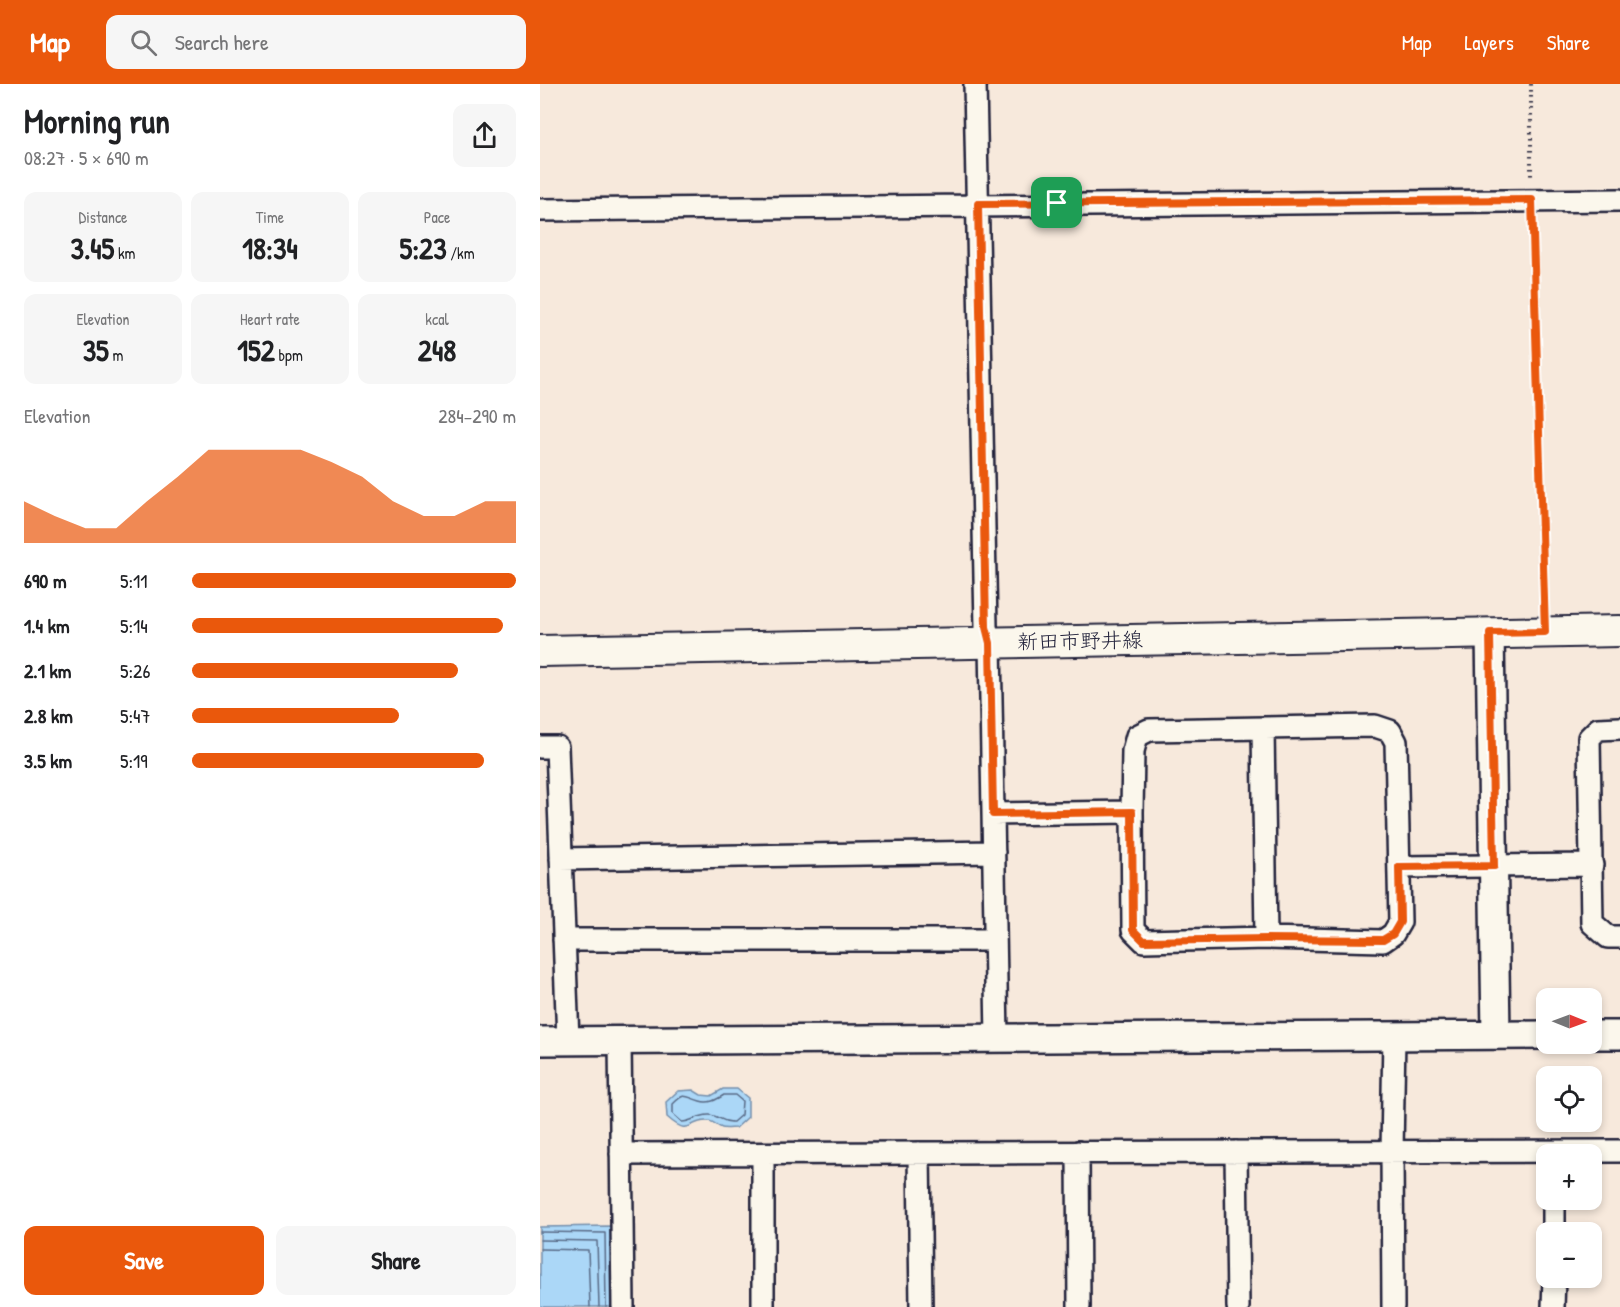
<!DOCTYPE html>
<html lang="en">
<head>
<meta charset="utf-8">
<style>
  :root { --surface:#fff; --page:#f6f6f6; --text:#202124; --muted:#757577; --accent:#ea580c }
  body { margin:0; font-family:"Patrick Hand","Klee One",sans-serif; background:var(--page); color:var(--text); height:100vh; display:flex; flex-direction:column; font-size:22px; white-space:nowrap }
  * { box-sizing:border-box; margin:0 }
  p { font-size:20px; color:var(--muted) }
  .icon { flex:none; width:33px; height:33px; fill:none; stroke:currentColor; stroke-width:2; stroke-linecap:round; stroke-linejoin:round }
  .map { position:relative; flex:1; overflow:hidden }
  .details { display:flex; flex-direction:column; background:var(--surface); width:540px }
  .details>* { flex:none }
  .needle { width:39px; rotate:91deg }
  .controls { position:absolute; left:996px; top:904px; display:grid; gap:12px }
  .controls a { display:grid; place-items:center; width:66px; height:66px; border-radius:12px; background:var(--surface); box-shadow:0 3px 9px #0003; font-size:30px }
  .pin { position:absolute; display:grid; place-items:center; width:51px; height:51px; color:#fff; margin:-26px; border-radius:12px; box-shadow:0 3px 9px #0006 }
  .round { display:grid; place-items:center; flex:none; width:63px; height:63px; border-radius:12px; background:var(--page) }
  .headline { display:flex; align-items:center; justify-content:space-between; height:102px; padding:0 24px }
  h1 { font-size:33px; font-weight:700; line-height:45px }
  .figures { display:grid; grid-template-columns:repeat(3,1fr); gap:9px; height:102px; padding:6px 24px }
  .figures div { display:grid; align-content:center; border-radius:12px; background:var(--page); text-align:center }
  .figures b { font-size:30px; font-weight:700 }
  .figures small { font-size:16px; font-weight:400 }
  .figures p { font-size:16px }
  .chart { height:168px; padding:12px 24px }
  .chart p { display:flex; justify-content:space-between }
  .chart svg { width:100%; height:108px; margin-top:6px; fill:var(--accent); opacity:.7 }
  .action { display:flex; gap:12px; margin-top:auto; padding:12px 24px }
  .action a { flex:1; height:69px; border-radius:12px; background:var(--accent); color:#fff; font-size:24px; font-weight:700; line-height:69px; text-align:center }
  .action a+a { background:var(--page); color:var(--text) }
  ul { padding:0 24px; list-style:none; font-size:20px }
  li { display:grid; grid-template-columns:96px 72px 1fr; align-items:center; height:45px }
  li i { height:15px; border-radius:8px; background:var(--accent) }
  header { display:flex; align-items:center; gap:36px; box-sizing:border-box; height:84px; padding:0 30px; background:var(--accent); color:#fff }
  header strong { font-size:28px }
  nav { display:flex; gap:33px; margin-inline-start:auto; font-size:21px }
  .search { width:420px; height:54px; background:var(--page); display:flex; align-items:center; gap:15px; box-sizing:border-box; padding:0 21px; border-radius:12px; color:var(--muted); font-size:22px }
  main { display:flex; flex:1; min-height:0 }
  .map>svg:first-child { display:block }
</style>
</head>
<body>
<header>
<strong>Map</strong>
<div class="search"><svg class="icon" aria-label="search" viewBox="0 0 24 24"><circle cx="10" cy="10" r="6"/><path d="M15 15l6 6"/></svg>Search here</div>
<nav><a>Map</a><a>Layers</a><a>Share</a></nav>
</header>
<main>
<section class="details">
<div class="headline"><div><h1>Morning run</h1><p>08:27 · 5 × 690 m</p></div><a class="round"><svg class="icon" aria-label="share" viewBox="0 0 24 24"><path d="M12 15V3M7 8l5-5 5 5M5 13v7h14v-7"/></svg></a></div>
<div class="figures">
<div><p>Distance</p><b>3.45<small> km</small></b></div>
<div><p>Time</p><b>18:34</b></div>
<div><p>Pace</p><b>5:23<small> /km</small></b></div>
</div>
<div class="figures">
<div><p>Elevation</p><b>35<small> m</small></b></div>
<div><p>Heart rate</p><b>152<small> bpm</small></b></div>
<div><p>kcal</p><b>248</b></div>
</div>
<div class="chart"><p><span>Elevation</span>284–290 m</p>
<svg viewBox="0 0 160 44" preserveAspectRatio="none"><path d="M0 44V27L10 33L20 38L30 38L40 27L50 17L60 6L70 6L80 6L90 6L100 11L110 17L120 27L130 33L140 33L150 27L160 27V44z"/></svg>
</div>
<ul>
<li><b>690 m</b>5:11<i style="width:100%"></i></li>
<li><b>1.4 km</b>5:14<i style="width:96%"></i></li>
<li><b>2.1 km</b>5:26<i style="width:82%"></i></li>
<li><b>2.8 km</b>5:47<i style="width:64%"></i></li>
<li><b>3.5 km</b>5:19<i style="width:90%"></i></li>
</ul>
<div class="action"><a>Save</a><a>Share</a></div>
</section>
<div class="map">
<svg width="1080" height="1223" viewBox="0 0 1080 1223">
  <rect width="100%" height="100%" fill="#f7e9dc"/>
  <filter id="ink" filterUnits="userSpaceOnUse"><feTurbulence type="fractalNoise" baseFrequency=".0167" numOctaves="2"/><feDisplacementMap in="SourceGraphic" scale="12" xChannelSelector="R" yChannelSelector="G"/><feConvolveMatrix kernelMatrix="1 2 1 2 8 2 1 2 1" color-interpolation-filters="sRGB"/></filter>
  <g filter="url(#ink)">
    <path fill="#abd7f7" stroke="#748fac" stroke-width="1.5" d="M183,1005h14l11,9v19l-12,11c-4,0 -11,1 -14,0 -6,-2 -7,-6 -13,-7 -22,-2 -17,18 -42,-4l-1,-15 12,-11 15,-1 8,5 10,1z
      M71,1142l1,81h-72v-80z"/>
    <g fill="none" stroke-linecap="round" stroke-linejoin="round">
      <path stroke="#596a86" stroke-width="1.5" d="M184,1011h11l7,6 -1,14 -8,7c-11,1 -13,-6 -23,-7 -11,-1 -18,7 -28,7l-9,-8v-10c13,-13 12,-7 27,-3 9,3 16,-1 24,-6z
        M0,1148l65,1 1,74
        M0,1156l57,1 2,66
        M0,1165l48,1 2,57"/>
      <defs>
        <path id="minor" d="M435,0l11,543 4,16 7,396
          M0,126l1080,-10
          M835,642l15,5 6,11 4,180 -7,12 -10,7 -117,-3 -122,3 -11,-11 -1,-118 1,-61 4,-15 12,-6z
          M1080,644l-22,1 -9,9 3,185 16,14h12
          M723,645l3,209
          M0,663h17l11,294
          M453,730l139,-2
          M21,775l433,-7
          M859,783l193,-2
          M24,856h431
          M80,957l3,266
          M538,1068l1,155
          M696,1068l2,155
          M379,1069l2,154
          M81,1070l999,-3
          M223,1070v153
          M1014,1149v-33
          M853,1223l-1,-156 2,-115
          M1013,1223l1,-29"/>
        <path id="tertiary" d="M950,549l6,402
          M1052,951h28
          M0,957l1006,-6"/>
        <path id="secondary" d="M0,567l1080,-20"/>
      </defs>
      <use href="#minor" stroke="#22223b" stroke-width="26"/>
      <use href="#tertiary" stroke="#22223b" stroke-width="32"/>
      <use href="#secondary" stroke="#22223b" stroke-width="34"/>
      <path stroke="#22223b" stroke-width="4" stroke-dasharray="1.5 4.5" stroke-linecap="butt" d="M991,0v95
        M992,139l12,382"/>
      <use href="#minor" stroke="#fbf7ec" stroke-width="21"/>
      <use href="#tertiary" stroke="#fbf7ec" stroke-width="27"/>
      <use href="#secondary" stroke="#fbf7ec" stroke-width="30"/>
    </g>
  </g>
  <g fill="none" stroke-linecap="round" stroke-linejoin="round" filter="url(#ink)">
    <defs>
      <path id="route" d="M992,116l13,432 -55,1 4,233 -95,1 1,55 -7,12 -10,6 -117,-1 -122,2 -11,-11 -1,-118 -139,2 -3,-171 -4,-16 -8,-423z"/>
    </defs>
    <use href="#route" stroke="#fff" stroke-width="12"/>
    <use href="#route" stroke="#ea580c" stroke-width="8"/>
  </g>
  <g text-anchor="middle" stroke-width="4.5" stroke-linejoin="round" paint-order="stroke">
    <g font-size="21" fill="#22223b" stroke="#fbf7ec">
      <text transform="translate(540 557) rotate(-1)" y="7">新田市野井線</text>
    </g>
  </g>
</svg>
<div class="controls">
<a><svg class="needle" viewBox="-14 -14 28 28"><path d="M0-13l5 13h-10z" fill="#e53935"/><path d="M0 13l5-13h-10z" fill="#757577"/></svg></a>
<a><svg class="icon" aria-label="locate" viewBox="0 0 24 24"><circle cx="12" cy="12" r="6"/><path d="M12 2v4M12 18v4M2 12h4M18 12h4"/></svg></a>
<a>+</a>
<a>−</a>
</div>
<div class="pin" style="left:517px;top:119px;background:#1e9e55"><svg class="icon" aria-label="arrive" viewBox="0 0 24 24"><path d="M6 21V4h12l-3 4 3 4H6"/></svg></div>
</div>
</main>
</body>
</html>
